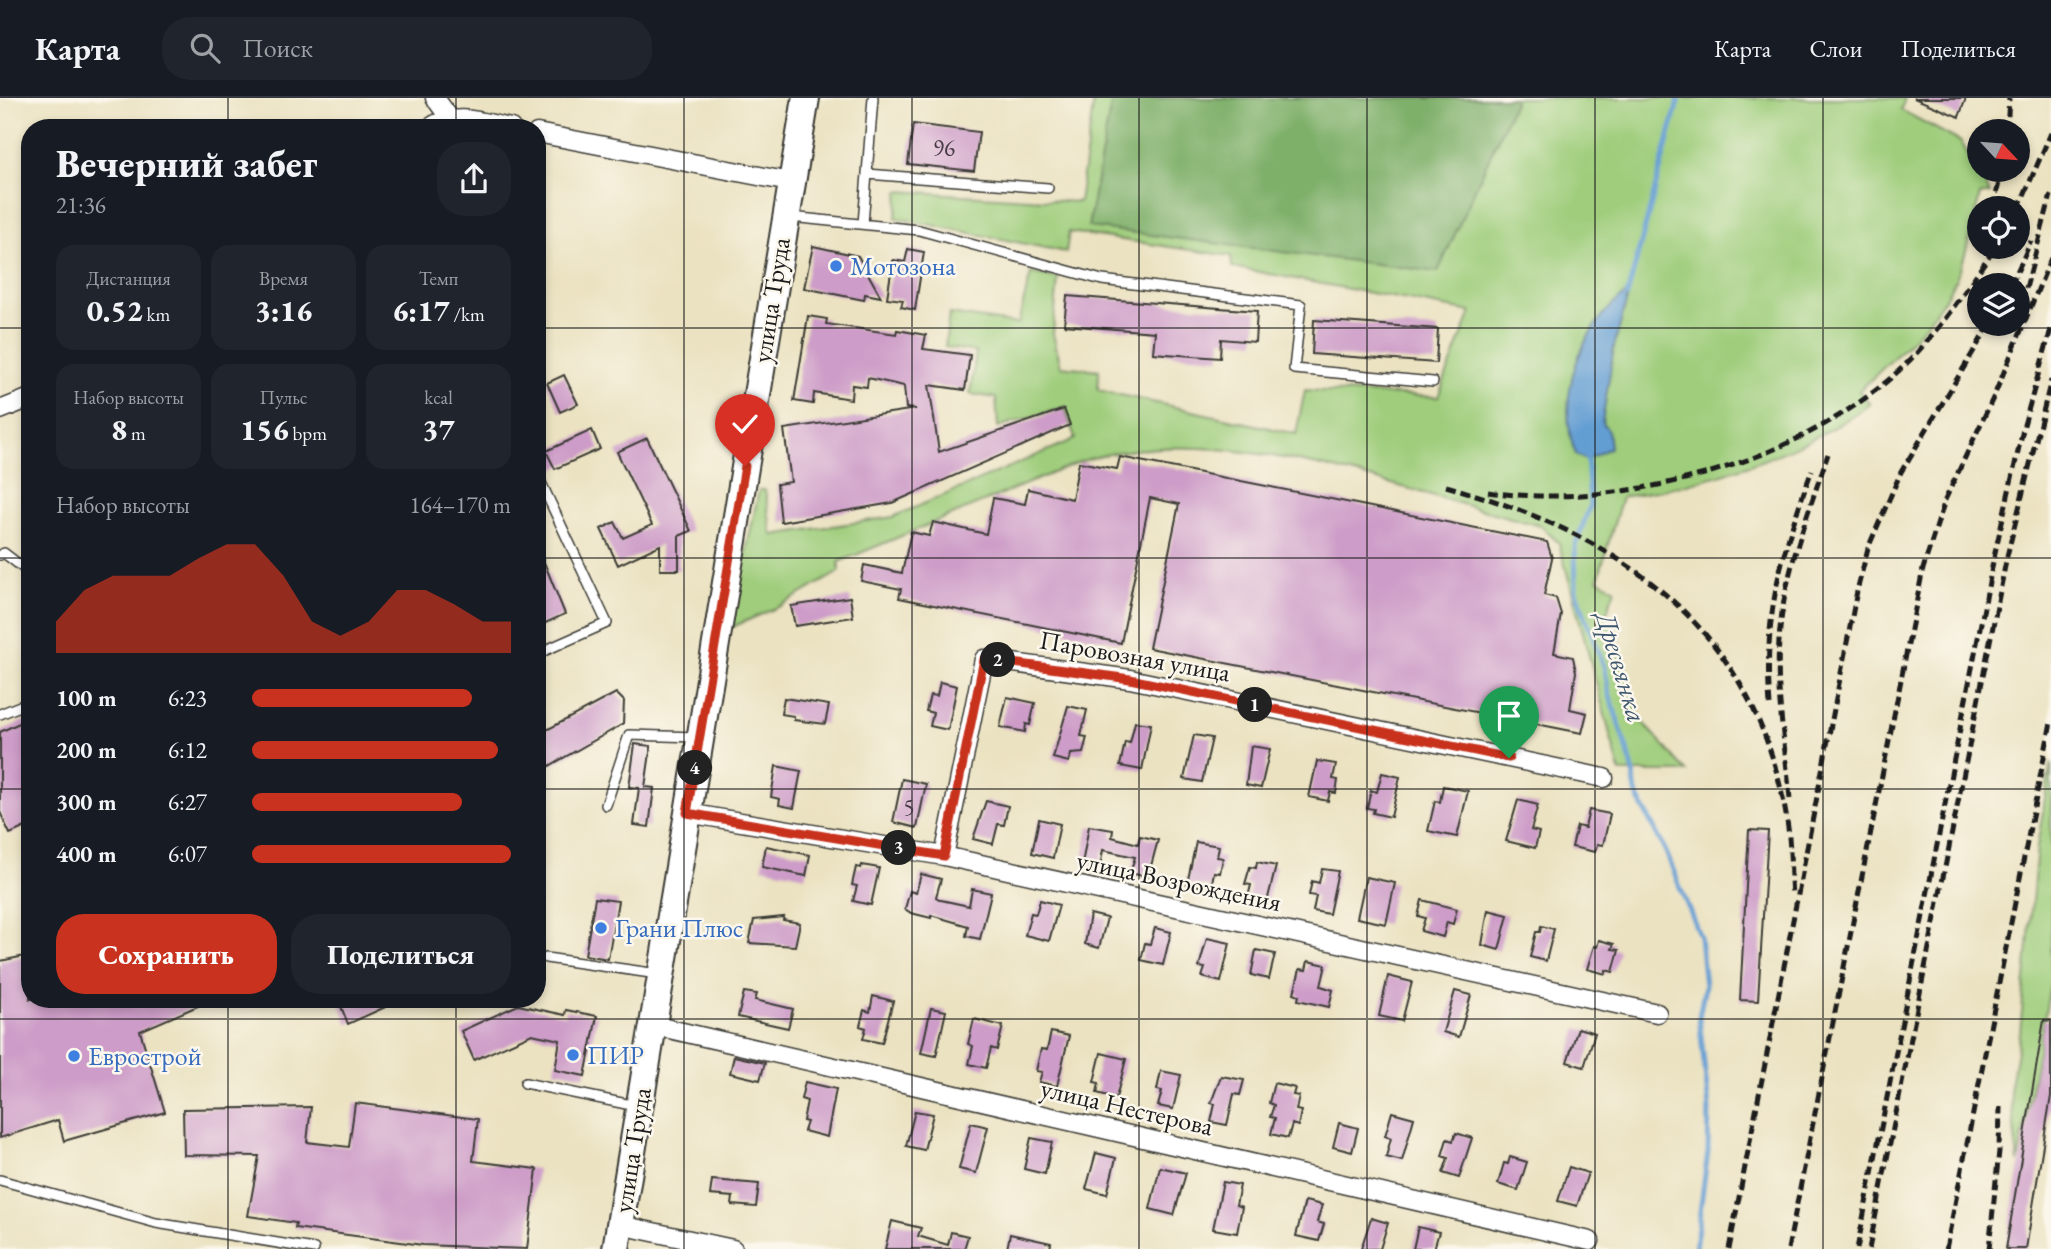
<!DOCTYPE html>
<html lang="ru">
<head>
<meta charset="utf-8">
<style>
  :root { --surface:#171b24; --page:#20242c; --text:#f1f3f6; --muted:#9ea1a6; --line:#363941; --accent:#c8321e }
  body { margin:0; font-family:"EB Garamond",serif; background:var(--page); color:var(--text); height:100vh; display:flex; flex-direction:column; font-size:26px; white-space:nowrap }
  * { box-sizing:border-box; margin:0 }
  p { font-size:23px; color:var(--muted) }
  .icon { flex:none; width:38px; height:38px; fill:none; stroke:currentColor; stroke-width:2; stroke-linecap:round; stroke-linejoin:round }
  .map { position:relative; flex:1; overflow:hidden }
  .sheet { position:absolute; left:21px; top:21px; width:525px; height:889px; display:flex; flex-direction:column; background:var(--surface); border-radius:28px; box-shadow:0 4px 10px #0003 }
  .sheet>* { flex:none }
  .needle { width:46px; rotate:116deg }
  .fabs { position:absolute; left:1967px; top:21px; display:grid; gap:14px }
  .fabs a { display:grid; place-items:center; width:63px; height:63px; border-radius:50%; background:var(--surface); box-shadow:0 4px 10px #0003; font-size:35px }
  .pin { position:absolute; display:grid; place-items:center; width:60px; height:60px; color:#fff; margin:-72px -30px; border-radius:50% 50% 50% 0; rotate:-45deg; box-shadow:0 0 7px #0007 }
  .pin .icon { rotate:45deg }
  .km { position:absolute; width:35px; height:35px; margin:-18px; border-radius:50%; background:#222; color:#fff; font-size:19px; line-height:35px; text-align:center }
  .round { display:grid; place-items:center; flex:none; width:74px; height:74px; border-radius:28px; background:var(--page) }
  .head { display:flex; align-items:center; justify-content:space-between; height:119px; padding:0 35px }
  h1 { font-size:38px; font-weight:800; line-height:52px }
  .figures { display:grid; grid-template-columns:repeat(3,1fr); gap:10px; height:119px; padding:7px 35px }
  .figures div { display:grid; align-content:center; border-radius:18px; background:var(--page); text-align:center }
  .figures b { font-size:30px; font-weight:800 }
  .figures small { font-size:19px; font-weight:400 }
  .figures p { font-size:19px }
  .chart { height:196px; padding:14px 35px }
  .chart p { display:flex; justify-content:space-between }
  .chart svg { width:100%; height:126px; margin-top:7px; fill:var(--accent); opacity:.7 }
  .action { display:flex; gap:14px; margin-top:auto; padding:14px 35px }
  .action a { flex:1; height:80px; border-radius:28px; background:var(--accent); color:#fff; font-size:28px; font-weight:800; line-height:80px; text-align:center }
  .action a+a { background:var(--page); color:var(--text) }
  ul { padding:0 35px; list-style:none; font-size:23px }
  li { display:grid; grid-template-columns:112px 84px 1fr; align-items:center; height:52px }
  li i { height:18px; border-radius:9px; background:var(--accent) }
  header { display:flex; align-items:center; gap:42px; box-sizing:border-box; height:98px; padding:0 35px; background:var(--surface); border-bottom:2px solid var(--line) }
  header strong { font-size:33px }
  nav { display:flex; gap:38px; margin-inline-start:auto; font-size:24px }
  .search { width:490px; height:63px; background:var(--page); display:flex; align-items:center; gap:18px; box-sizing:border-box; padding:0 24px; border-radius:28px; color:var(--muted); font-size:26px }
  .map>svg:first-child { display:block }
</style>
</head>
<body>
<header>
<strong>Карта</strong>
<div class="search"><svg class="icon" aria-label="search" viewBox="0 0 24 24"><circle cx="10" cy="10" r="6"/><path d="M15 15l6 6"/></svg>Поиск</div>
<nav><a>Карта</a><a>Слои</a><a>Поделиться</a></nav>
</header>
<div class="map">
<svg width="2051" height="1151" viewBox="0 0 2051 1151">
  <rect width="100%" height="100%" fill="#fbf7ec"/>
  <filter id="ink" filterUnits="userSpaceOnUse"><feTurbulence type="fractalNoise" baseFrequency=".0143" numOctaves="2"/><feDisplacementMap in="SourceGraphic" scale="14" xChannelSelector="R" yChannelSelector="G"/><feConvolveMatrix kernelMatrix="1 2 1 2 8 2 1 2 1" color-interpolation-filters="sRGB"/></filter>
  <filter id="wash" filterUnits="userSpaceOnUse"><feTurbulence type="fractalNoise" baseFrequency=".00686" numOctaves="4" result="noise"/><feDisplacementMap in="SourceGraphic" scale="28" xChannelSelector="R" yChannelSelector="G"/><feGaussianBlur stdDeviation="1.57" result="paint"/><feColorMatrix in="noise" values="0 0 0 0 0 0 0 0 0 0 0 0 0 0 0 0 0 1.4 0 .05"/><feComposite in="paint" operator="in"/></filter>
  <g filter="url(#wash)">
    <rect width="100%" height="100%" fill="#ebe2c1"/>
    <path fill="#9fcd7b" stroke="#5e744c" stroke-width="2" d="M1078,0h827l-4,12 60,32 29,51 -10,2c-6,23 -11,49 -19,72 -20,51 -64,87 -102,124l11,13c-67,49 -166,81 -248,93l-24,82 17,10 -9,26 4,2 30,102 47,53h-67l-61,-229 -18,-17c-139,-35 -320,-110 -462,-64l-240,100v10l-61,35 -48,21 29,-138h6l7,45 121,-18 182,-78 -10,-32 -67,20 -2,-29 -26,-4 6,-42 -31,-5 4,-33 69,10 13,-51 27,5 -5,56 8,32 38,4 -1,20 198,44 9,-44 133,7 33,-85 -239,-45 -1,-11 -162,-24 -3,20 -170,-34 3,-27 180,11 15,-102z
      M2051,664v218l-33,183 -8,-72 10,-58 17,-186z"/>
    <path fill="#7fb06b" stroke="#4e6644" stroke-width="2" d="M1112,0h404l-78,174 -350,-45z"/>
    <path fill="#649ed3" stroke="#405d78" stroke-width="2" d="M1629,194l-15,55 -12,76 6,6 2,19 -24,12 -10,-5c-22,-55 4,-132 53,-163z"/>
    <g fill="none" stroke-linecap="round" stroke-linejoin="round">
      <path stroke="#649ed3" stroke-width="5" d="M1627,198l52,-198
        M1587,355l3,53 -15,40 1,46 29,77 3,21 24,75 4,28 30,59 34,85 5,49 -6,31 10,91 -1,44 -13,97"/>
    </g>
    <g id="blocks">
      <path fill="#cd9cc8" d="M1914,0h52l-7,19z
        M913,26l66,8 -5,39 -66,-7z
        M813,148l45,10 23,41 -16,-3 -1,6 -60,-12z
        M908,151l16,3 -9,58 -14,-3 2,-7 -16,-2 6,-38 12,2z
        M1067,198l190,15 -2,31 -34,-3 -1,19 -67,-5 2,-21 -91,-7z
        M808,218l19,3 -1,5 70,10 1,-4 29,5 -3,14 47,6 -5,35 -36,-5 10,67 125,-43 6,16 -178,78 -111,19 -4,-38 14,-2 -7,-53 132,-20 -10,-1 -2,-22 -36,-8 -1,9 -15,-2 -1,14 -37,-6 -1,11 -19,-3z
        M1314,222l124,9 -2,34 -124,-9z
        M564,277l14,29 -18,8 -13,-29z
        M592,332l8,19 -45,20 -9,-18z
        M647,340l44,93 -12,5v34h-19v-25l-42,20 -17,-36 14,-7 8,16 29,-13 -35,-73z
        M1120,359l427,85 5,16 -8,37 12,3 5,16 -7,39 19,4 3,15 -6,37 17,4 -5,20 -433,-85 30,-144 -29,-6 -29,145 -222,-45 2,-9 -40,-8 3,-16 38,8 9,-41 18,4 4,-14 53,12 7,-36 32,6 3,-15 44,10 7,-37 38,7z
        M537,447l28,69 -28,13z
        M850,499l3,20 -58,9 -4,-20z
        M940,584l17,4 -9,44 -18,-4 3,-13 -7,-2 4,-16 7,1z
        M616,595l8,8 -1,23 -86,49v-38z
        M1007,599l28,6 -5,22 -4,-1 -1,8 -25,-5z
        M784,600l45,7 -4,19 -31,-4v-4l-13,-2z
        M1068,608l19,4 -6,26 6,1 -4,16 -12,1 -2,8 -16,-4z
        M30,620v107l-20,9 -10,-22v-80z
        M1135,624l16,2 -9,46 -22,-4 5,-24 5,1z
        M1194,637l18,3 -10,44 -18,-3z
        M635,646l16,2 -6,41 9,1 -5,39 -15,-2 5,-37 -10,-1z
        M1251,648l19,3 -9,39 -15,-3z
        M1317,663l19,3 -3,15 5,1 -2,13 -6,-1 -2,9 -19,-4z
        M776,668l25,5 -7,37 -15,-3 1,-6 -9,-2z
        M1382,675l18,4 -9,40 -18,-4 1,-4 -7,-1 4,-18 6,2z
        M902,681l24,5 -9,44 -24,-6z
        M1443,688l25,5 -11,46 -29,-6 7,-30 5,1z
        M1518,702l20,5 -7,25 8,2 -4,16 -29,-7z
        M986,703l22,5 -4,19 -6,-1 -5,20 -20,-5z
        M1589,712l21,4 -7,31 -6,-1 -2,8 -23,-5 5,-21 8,2z
        M1039,721l21,5 -7,34 -21,-5z
        M1089,728l24,4 -1,7 26,7 2,-8 18,4 -10,37 -18,-4 5,-16 -32,-7 -3,17 -18,-3z
        M1749,732l19,1 -10,170 -18,-1z
        M1196,744l23,4 -2,11 6,1 -3,15 -6,-1 -3,16 -24,-4z
        M766,748l44,9 -4,21 -44,-9z
        M1257,764l19,4 -9,36 -19,-5 3,-12 -6,-1 5,-17 6,1z
        M862,767l17,3 -8,37 -18,-4 4,-15 -5,-1 4,-18 5,1z
        M1322,771l16,2 -9,43 -16,-3 3,-15 -7,-1 3,-14 7,2z
        M921,776l20,5 -5,18 5,3 28,6 3,-17 19,4 -11,46 -14,-3 2,-10 -37,-11v3l-20,-5 -6,-4 5,-18 6,2z
        M1366,779l29,6 -9,41 -29,-6z
        M595,800l23,3 -10,58 -23,-4z
        M1040,802l19,5 -10,36 -24,-6 6,-22 5,1z
        M1422,802l35,9 -4,15 -6,-2 -4,15 -22,-6 4,-13 -7,-2z
        M1488,812l20,5 -9,35 -17,-5z
        M1090,816l17,4 -8,30 -14,-4z
        M784,819l-1,3 17,3 -5,23 -46,-3 5,-23z
        M1541,828l13,3 -8,32 -16,-4 6,-25h4z
        M1155,830l16,4 -8,33 -22,-5 4,-17 5,1z
        M1207,840l23,5 -9,39 -19,-5 3,-9 -6,-1z
        M1599,842l15,4 -2,5 7,1 -6,22 -7,-2v4l-19,-5 7,-23 3,1z
        M1256,852l19,4 -6,25 -18,-4z
        M30,857v44h184l-74,32 25,81 -101,29 -6,-21 -58,18v-177z
        M1308,863l18,4 -5,21 12,4 -4,17 -31,-7 1,-5 -5,-2 6,-24 6,1z
        M1388,878l24,6 -10,39 -23,-5z
        M1455,893l16,4 -12,42 -16,-5z
        M744,894l13,2 -2,6 38,9 -5,19 -50,-11z
        M873,898l20,5 -11,42 -19,-4 3,-11 -6,-2 4,-16 6,2z
        M338,901h65l-55,25z
        M518,907l47,10 1,-5 31,6 -12,60 -30,-6 5,-30 -28,-6 -58,26 -13,-29z
        M931,910l15,3 -10,45 -15,-3z
        M974,921l29,7 -6,24 -6,-2 -5,20 -17,-4 4,-18 -5,-2z
        M2044,922l7,1v75l-25,153h-20z
        M1578,930l17,5 -11,34 -17,-5z
        M1051,934l18,4 -12,50 -18,-4 3,-10 -6,-1 5,-22 6,1z
        M1101,955l25,6 -10,39 -19,-5 2,-10 -5,-1z
        M734,958l31,7 -5,17 -30,-7z
        M1161,973l20,4 -8,34 -15,-3 4,-15 -5,-1z
        M1221,978l23,4 -4,15 -6,-1 -7,31 -16,-3 4,-18 -4,-1z
        M805,984l31,7 -9,48 -23,-6 3,-9 -4,-1 4,-20 -6,-2z
        M1274,985l21,5 -2,7 6,1 -3,14 5,1 -3,15 -6,-2 -4,14 -17,-4 4,-16 -5,-1 4,-12 -5,-2z
        M355,1005l123,16 -5,42 64,8 -10,80 -104,-4 -128,-17 1,-5 -48,-7 11,-60 -75,-1 -1,-46 128,-2 -4,35 42,5z
        M915,1013l18,3 -9,36 -18,-4z
        M1392,1014l22,6 -12,43 -16,-4 5,-19 -6,-2z
        M971,1025l17,4 -12,46 -17,-4z
        M1339,1025l19,5 -6,24 -19,-5z
        M1456,1035l16,5 -13,40 -16,-5 5,-15 -6,-2 5,-17 6,2z
        M1031,1040l21,4 -7,32 -21,-5z
        M1096,1055l20,5 -9,36 -21,-5z
        M1510,1059l17,5 -9,28 -20,-6 6,-21 4,1z
        M1160,1069l26,6 -12,42 -24,-6z
        M1569,1069l19,6 -11,33 -19,-5z
        M712,1082l47,4 -3,23 -24,-2 1,-8 -23,-2z
        M1223,1084l17,3 -4,20 6,2 -5,26 -24,-4z
        M1305,1103l17,4 -5,17 7,2 -5,17 -23,-5z
        M1371,1120l17,5 -8,26h-19z
        M892,1123l29,7 -3,8 30,9 3,-13 17,4 -4,13h-79z
        M1418,1129l21,5 -5,17h-21z
        M1010,1136l41,9 -1,6h-43z"/>
    </g>
  </g>
  <g filter="url(#ink)">
    <use href="#blocks" fill-opacity="0" stroke="#3b3a35" stroke-width="2"/>
    <g fill="none" stroke-linecap="round" stroke-linejoin="round">
      <defs>
        <path id="lane" d="M867,76l181,14
          M790,119l129,13 183,50 199,25 -7,64 139,13
          M863,126l10,-126
          M537,376l70,149 -70,31
          M0,457l4,-2 26,20
          M0,616l30,-12
          M606,707l23,-70 68,2
          M546,860l112,16
          M525,985l111,23
          M0,1082l156,43 158,26"/>
        <path id="street" d="M435,0l16,22
          M429,30c24,-17 57,-5 82,0
          M537,35l253,49
          M0,312l30,-12
          M687,715l257,43 713,157
          M944,758l40,-197 146,20 474,99
          M652,927l938,216
          M620,1127l113,24"/>
        <path id="secondary" d="M616,1151l190,-1151"/>
      </defs>
      <use href="#lane" stroke="#3b3a35" stroke-width="12"/>
      <use href="#street" stroke="#3b3a35" stroke-width="21"/>
      <use href="#secondary" stroke="#3b3a35" stroke-width="30"/>
      <use href="#lane" stroke="#fff" stroke-width="9"/>
      <use href="#street" stroke="#fff" stroke-width="18"/>
      <use href="#secondary" stroke="#fff" stroke-width="26"/>
      <path stroke="#1c1c1c" stroke-width="5" stroke-dasharray="10 5" stroke-linecap="butt" d="M2007,33l2,-33
        M1993,110l9,-38
        M2018,111l33,-76
        M2011,187l20,-44
        M2022,205l29,-108
        M1446,388c176,49 311,142 341,335 4,24 3,50 5,74
        M1488,394c139,19 319,-30 420,-130 33,-33 61,-77 87,-115
        M1770,607c-7,-90 11,-151 42,-235
        M1790,701c-5,-57 -16,-113 -10,-170 6,-61 29,-118 48,-175
        M1729,1151l128,-658 11,-43 33,-76 89,-148
        M1788,1151l135,-680 22,-69 49,-104 57,-138
        M1857,1151l137,-692 30,-132 27,-96
        M1869,1151l138,-693 44,-176
        M1946,1151l105,-527
        M1989,1151l10,-98 1,-44"/>
    </g>
  </g>
  <g fill="none" stroke-linecap="round" stroke-linejoin="round" filter="url(#ink)">
    <defs>
      <path id="route" d="M745,368l-58,347 257,43 40,-197 146,20 379,79"/>
    </defs>
    <use href="#route" stroke="#fff" stroke-width="14"/>
    <use href="#route" stroke="#c8321e" stroke-width="9"/>
  </g>
  <path fill="none" stroke="#1c1c1c" stroke-width="2" stroke-opacity="0.55" d="M228,0v30M456,0v30M684,0v1151M912,0v1151M1139,0v1151M1367,0v1151M1595,0v1151M1823,0v1151M0,230h30M537,230h1514M0,460h30M537,460h1514M0,691h30M537,691h1514M228,901v250M456,901v250M0,921h2051"/>
  <g fill="#3f7fe0" stroke="#fbf7ec" stroke-width="2.5">
    <circle cx="836" cy="168" r="7"/>
    <circle cx="601" cy="830" r="7"/>
    <circle cx="573" cy="957" r="7"/>
    <circle cx="74" cy="958" r="7"/>
  </g>
  <g text-anchor="middle" stroke-width="5" stroke-linejoin="round" paint-order="stroke">
    <g font-size="23" fill="#483c47">
      <text x="944" y="58">96</text>
      <text x="909" y="717">5</text>
    </g>
    <g font-size="26" fill="#366cbe" stroke="#fbf7ec" text-anchor="start">
      <text x="850" y="177">Мотозона</text>
      <text x="615" y="839">Грани Плюс</text>
      <text x="587" y="966">ПИР</text>
      <text x="88" y="967">Еврострой</text>
    </g>
    <g font-size="26" fill="#1c1c1c" stroke="#fbf7ec">
      <text transform="translate(771 202) rotate(-81)" y="9">улица Труда</text>
      <text transform="translate(1135 558) rotate(10)" y="9">Паровозная улица</text>
      <text transform="translate(1179 783) rotate(12)" y="9">улица Возрождения</text>
      <text transform="translate(1127 1009) rotate(13)" y="9">улица Нестерова</text>
      <text transform="translate(632 1052) rotate(-81)" y="9">улица Труда</text>
    </g>
    <g font-size="28" font-style="italic" fill="#3c566e" stroke="#fbf7ec">
      <text transform="translate(1622 569) rotate(73)" y="10">Дресвянка</text>
    </g>
  </g>
</svg>
<div class="fabs">
<a><svg class="needle" viewBox="-14 -14 28 28"><path d="M0-13l5 13h-10z" fill="#e53935"/><path d="M0 13l5-13h-10z" fill="#9ea1a6"/></svg></a>
<a><svg class="icon" aria-label="locate" viewBox="0 0 24 24"><circle cx="12" cy="12" r="6"/><path d="M12 2v4M12 18v4M2 12h4M18 12h4"/></svg></a>
<a><svg class="icon" aria-label="layers" viewBox="0 0 24 24"><path d="M12 4l9 5-9 5-9-5zM3 14l9 5 9-5"/></svg></a>
</div>
<div class="pin" style="left:1509px;top:660px;background:#1e9e55"><svg class="icon" aria-label="arrive" viewBox="0 0 24 24"><path d="M6 21V4h12l-3 4 3 4H6"/></svg></div>
<div class="pin" style="left:745px;top:368px;background:#d93025"><svg class="icon" aria-label="check" viewBox="0 0 24 24"><path d="M5 12l5 5 9-10"/></svg></div>
<b class="km" style="left:1255px;top:607px">1</b>
<b class="km" style="left:998px;top:562px">2</b>
<b class="km" style="left:899px;top:750px">3</b>
<b class="km" style="left:695px;top:670px">4</b>
<section class="sheet">
<div class="head"><div><h1>Вечерний забег</h1><p>21:36</p></div><a class="round"><svg class="icon" aria-label="share" viewBox="0 0 24 24"><path d="M12 15V3M7 8l5-5 5 5M5 13v7h14v-7"/></svg></a></div>
<div class="figures">
<div><p>Дистанция</p><b>0.52<small> km</small></b></div>
<div><p>Время</p><b>3:16</b></div>
<div><p>Темп</p><b>6:17<small> /km</small></b></div>
</div>
<div class="figures">
<div><p>Набор высоты</p><b>8<small> m</small></b></div>
<div><p>Пульс</p><b>156<small> bpm</small></b></div>
<div><p>kcal</p><b>37</b></div>
</div>
<div class="chart"><p><span>Набор высоты</span>164–170 m</p>
<svg viewBox="0 0 160 44" preserveAspectRatio="none"><path d="M0 44V33L10 22L20 17L30 17L40 17L50 11L60 6L70 6L80 17L90 33L100 38L110 33L120 22L130 22L140 27L150 33L160 33V44z"/></svg>
</div>
<ul>
<li><b>100 m</b>6:23<i style="width:85%"></i></li>
<li><b>200 m</b>6:12<i style="width:95%"></i></li>
<li><b>300 m</b>6:27<i style="width:81%"></i></li>
<li><b>400 m</b>6:07<i style="width:100%"></i></li>
</ul>
<div class="action"><a>Сохранить</a><a>Поделиться</a></div>
</section>
</div>
</body>
</html>
